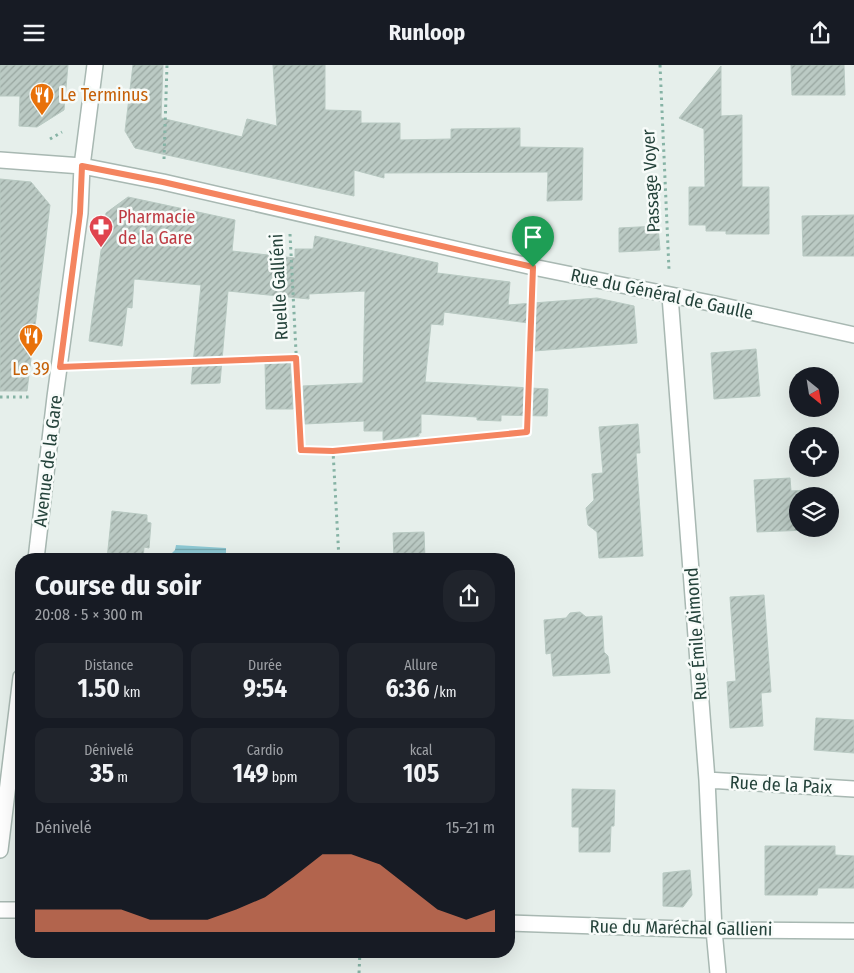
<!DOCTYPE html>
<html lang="fr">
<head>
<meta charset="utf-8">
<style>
  :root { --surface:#171b24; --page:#20242c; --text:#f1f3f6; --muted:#9ea1a6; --accent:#f4845f }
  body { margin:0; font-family:"Fira Sans Condensed",sans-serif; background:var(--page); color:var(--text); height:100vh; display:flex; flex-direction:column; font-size:19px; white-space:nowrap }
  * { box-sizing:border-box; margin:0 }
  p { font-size:16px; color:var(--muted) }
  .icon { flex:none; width:28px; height:28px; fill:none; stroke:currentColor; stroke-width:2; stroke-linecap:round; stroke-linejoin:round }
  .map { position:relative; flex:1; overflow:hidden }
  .side { position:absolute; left:15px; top:488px; width:500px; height:405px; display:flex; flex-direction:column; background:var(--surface); border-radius:20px; box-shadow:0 5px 20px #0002 }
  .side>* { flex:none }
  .needle { width:32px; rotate:150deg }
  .fabs { position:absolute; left:789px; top:302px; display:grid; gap:10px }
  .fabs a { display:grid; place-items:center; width:50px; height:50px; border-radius:50%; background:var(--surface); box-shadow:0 5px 20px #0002; font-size:25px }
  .pin { position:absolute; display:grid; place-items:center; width:42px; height:42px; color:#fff; margin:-51px -21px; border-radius:50% 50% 50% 0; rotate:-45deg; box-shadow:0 0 5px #0007 }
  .pin .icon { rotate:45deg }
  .round { display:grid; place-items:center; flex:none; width:52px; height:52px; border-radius:20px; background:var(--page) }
  .overview { display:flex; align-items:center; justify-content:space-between; height:85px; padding:0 20px }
  h1 { font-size:28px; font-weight:700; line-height:38px }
  .stats { display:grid; grid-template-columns:repeat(3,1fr); gap:8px; height:85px; padding:5px 20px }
  .stats div { display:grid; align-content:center; border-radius:12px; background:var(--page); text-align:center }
  .stats b { font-size:25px; font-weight:700 }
  .stats small { font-size:14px; font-weight:400 }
  .stats p { font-size:14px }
  .chart { height:140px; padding:10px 20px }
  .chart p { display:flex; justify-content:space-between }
  .chart svg { width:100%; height:90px; margin-top:5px; fill:var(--accent); opacity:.7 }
  header { display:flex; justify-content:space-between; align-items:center; height:65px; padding:0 20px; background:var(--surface); font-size:22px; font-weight:700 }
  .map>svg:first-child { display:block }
</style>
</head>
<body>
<header><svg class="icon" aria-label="menu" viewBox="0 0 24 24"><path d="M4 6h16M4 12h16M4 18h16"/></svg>Runloop<svg class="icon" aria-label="share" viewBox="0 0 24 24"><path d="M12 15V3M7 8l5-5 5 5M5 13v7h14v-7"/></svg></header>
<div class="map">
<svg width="854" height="908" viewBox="0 0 854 908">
  <defs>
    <pattern id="water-rules" width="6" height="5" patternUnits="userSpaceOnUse" patternTransform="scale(1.25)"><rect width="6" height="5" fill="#8ec9d4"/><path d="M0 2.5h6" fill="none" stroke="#74a5ad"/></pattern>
    <pattern id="building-hatch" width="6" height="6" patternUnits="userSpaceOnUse" patternTransform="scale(1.25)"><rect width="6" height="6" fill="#bbcac4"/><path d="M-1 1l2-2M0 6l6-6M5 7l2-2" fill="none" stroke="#98a6a0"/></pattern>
  </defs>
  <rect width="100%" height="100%" fill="#e6efeb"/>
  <path fill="url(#water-rules)" d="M176,480l50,3v11h-75v-6l20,1 4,-4z"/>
  <path fill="url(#building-hatch)" stroke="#b8c9c2" d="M0,0h68l-4,45 -27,17 -18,-1 1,-30h-20z
    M133,0h30l-2,53 81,19 5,-18 30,7 -4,-61h52v45l36,1v12h39v17l51,-1v-10l69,-1v19l63,1 -1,52 -35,1 1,-29 -164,1v5l-30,-8v26l-219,-48 -10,-17z
    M791,0h53l1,30h-53z
    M721,1v50l21,-1v72h27v47h-43v-3h-20v-6h-17v-38h16l-1,-58 -25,-11z
    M0,114l31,3 19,23 -23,186h-27z
    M128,132l107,23 -3,31 63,7v-9h18l2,-13 123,27 -1,10 73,9 -2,23 89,-7 37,8 3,37 -103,8 2,-27 -92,-12 -1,13 -12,-1 -6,58 123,7 -1,27 -46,-1v6l-24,-1v-3l-56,-3v19h-2v3l-36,4v-9h-19v-10l-59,3 -2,-38 60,-3 2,-92 -56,3v5l-81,-8 -8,92 -29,1 10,-99 -67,-6 -2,29 -5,-1 -5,39 -33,-5 17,-128z
    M854,150v41h-51l-1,-40z
    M658,161l2,24 -41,2v-24z
    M756,284l4,47 -46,3 -3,-46z
    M290,295l3,49h-27l-1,-48z
    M638,359l2,29h-4l7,103 -44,2 -2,-26 -9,-7 -2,-17 8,-8 -2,-26 11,-1 -4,-46z
    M790,413l1,13 15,-1v6h-8v33l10,1 -51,2 -3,-52z
    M112,446l35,4v7l4,1 -2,25 -5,-1 -1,12h-36z
    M424,467l1,27h-31l-1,-26z
    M764,530l7,97 -10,1 2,33 -33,2 -3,-46 9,-1 -6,-84z
    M580,547l6,5 16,-1 2,36 4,4 2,17 -57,3 -2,-23 -5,1 -2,-34 22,-2 4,-5z
    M816,653l38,2v33l-40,-3z
    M572,724l43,1 -1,36h-3l-1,26h-31v-25h-7z
    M765,781h70v9l19,1v32h-36l-1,7h-52z
    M690,805l2,25 -9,12 -20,-1v-33z"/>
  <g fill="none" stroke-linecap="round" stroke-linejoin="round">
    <defs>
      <path id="minor" d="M0,95l82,6 81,16 370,85 182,37 139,31
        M670,231l37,484 7,150 4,43
        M36,494l19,-162 25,-184 2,-47 13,-101
        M707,715l147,9
        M0,785l21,-173
        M0,845h21
        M509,858l205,7 140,1"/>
    </defs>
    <use href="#minor" stroke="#a8b8b2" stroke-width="18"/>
    <path stroke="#86b3a5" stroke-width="3" stroke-dasharray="2.5 4" stroke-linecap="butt" d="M660,0l9,205
      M50,74l12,-7
      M164,94l3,-94
      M290,169l11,216 32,1 6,108
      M82,301l214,-8
      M0,332h32
      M333,386l194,-19 5,-141
      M359,908l1,-22"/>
    <use href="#minor" stroke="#fff" stroke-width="15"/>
  </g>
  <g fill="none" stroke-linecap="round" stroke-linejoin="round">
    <defs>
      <path id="route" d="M82,101l81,16 370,85 -6,165 -194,19 -32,-1 -5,-92 -236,9 20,-154z"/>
    </defs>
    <use href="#route" stroke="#fff" stroke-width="10"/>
    <use href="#route" stroke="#f4845f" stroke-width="6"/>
  </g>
  <defs>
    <symbol id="restaurant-pin" viewBox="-11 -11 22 30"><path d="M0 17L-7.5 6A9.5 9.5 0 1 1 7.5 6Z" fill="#e8710a" stroke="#f7fbf9"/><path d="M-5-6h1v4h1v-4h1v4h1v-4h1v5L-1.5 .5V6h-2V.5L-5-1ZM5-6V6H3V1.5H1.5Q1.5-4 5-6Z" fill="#fff"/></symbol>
    <symbol id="pharmacy-pin" viewBox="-11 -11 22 30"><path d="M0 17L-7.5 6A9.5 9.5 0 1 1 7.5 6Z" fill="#e0444e" stroke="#f7fbf9"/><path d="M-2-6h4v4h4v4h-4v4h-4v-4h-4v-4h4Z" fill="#fff"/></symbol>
  </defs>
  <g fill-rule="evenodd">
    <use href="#restaurant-pin" x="28" y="16" width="28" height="38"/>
    <use href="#pharmacy-pin" x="87" y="148" width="28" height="38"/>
    <use href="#restaurant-pin" x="17" y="257" width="28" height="38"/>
  </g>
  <g text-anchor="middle" stroke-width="5" stroke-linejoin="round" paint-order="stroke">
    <g font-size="18" fill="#c56008" stroke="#f7fbf9" text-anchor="start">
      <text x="60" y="36">Le Terminus</text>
      <text x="31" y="310" text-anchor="middle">Le 39</text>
    </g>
    <g font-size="18" fill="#24423a" stroke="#f7fbf9">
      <text transform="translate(651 116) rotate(-93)" y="6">Passage Voyer</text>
      <text transform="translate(279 222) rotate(-93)" y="6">Ruelle Galliéni</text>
      <text transform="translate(662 229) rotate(12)" y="6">Rue du Général de Gaulle</text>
      <text transform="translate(48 396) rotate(-83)" y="6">Avenue de la Gare</text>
      <text transform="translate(696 569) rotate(-94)" y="6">Rue Émile Aimond</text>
      <text transform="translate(781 720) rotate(3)" y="6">Rue de la Paix</text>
      <text transform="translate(681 863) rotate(1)" y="6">Rue du Maréchal Gallieni</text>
    </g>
    <g font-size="18" fill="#be3a42" stroke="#f7fbf9" text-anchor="start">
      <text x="118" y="158">Pharmacie<tspan x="118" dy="21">de la Gare</tspan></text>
    </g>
  </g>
</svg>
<div class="fabs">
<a><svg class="needle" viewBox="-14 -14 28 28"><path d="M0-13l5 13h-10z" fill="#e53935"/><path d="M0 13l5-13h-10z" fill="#9ea1a6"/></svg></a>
<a><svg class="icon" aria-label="locate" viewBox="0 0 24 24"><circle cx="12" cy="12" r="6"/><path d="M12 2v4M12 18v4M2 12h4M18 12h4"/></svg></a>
<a><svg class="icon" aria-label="layers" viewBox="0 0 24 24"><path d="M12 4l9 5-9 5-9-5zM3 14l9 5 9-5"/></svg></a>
</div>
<div class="pin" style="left:533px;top:202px;background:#1e9e55"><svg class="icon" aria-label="arrive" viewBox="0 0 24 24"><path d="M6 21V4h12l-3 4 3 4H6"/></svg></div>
<section class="side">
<div class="overview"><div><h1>Course du soir</h1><p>20:08 · 5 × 300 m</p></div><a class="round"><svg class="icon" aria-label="share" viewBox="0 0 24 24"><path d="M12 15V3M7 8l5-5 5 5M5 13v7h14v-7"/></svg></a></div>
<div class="stats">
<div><p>Distance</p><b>1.50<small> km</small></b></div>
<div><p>Durée</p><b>9:54</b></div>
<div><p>Allure</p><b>6:36<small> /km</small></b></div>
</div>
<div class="stats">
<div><p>Dénivelé</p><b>35<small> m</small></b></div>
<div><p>Cardio</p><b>149<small> bpm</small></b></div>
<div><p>kcal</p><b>105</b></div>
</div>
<div class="chart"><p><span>Dénivelé</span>15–21 m</p>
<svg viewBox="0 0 160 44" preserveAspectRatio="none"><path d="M0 44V33L10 33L20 33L30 33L40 38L50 38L60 38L70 33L80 27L90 17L100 6L110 6L120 11L130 22L140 33L150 38L160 33V44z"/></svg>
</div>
</section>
</div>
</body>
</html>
